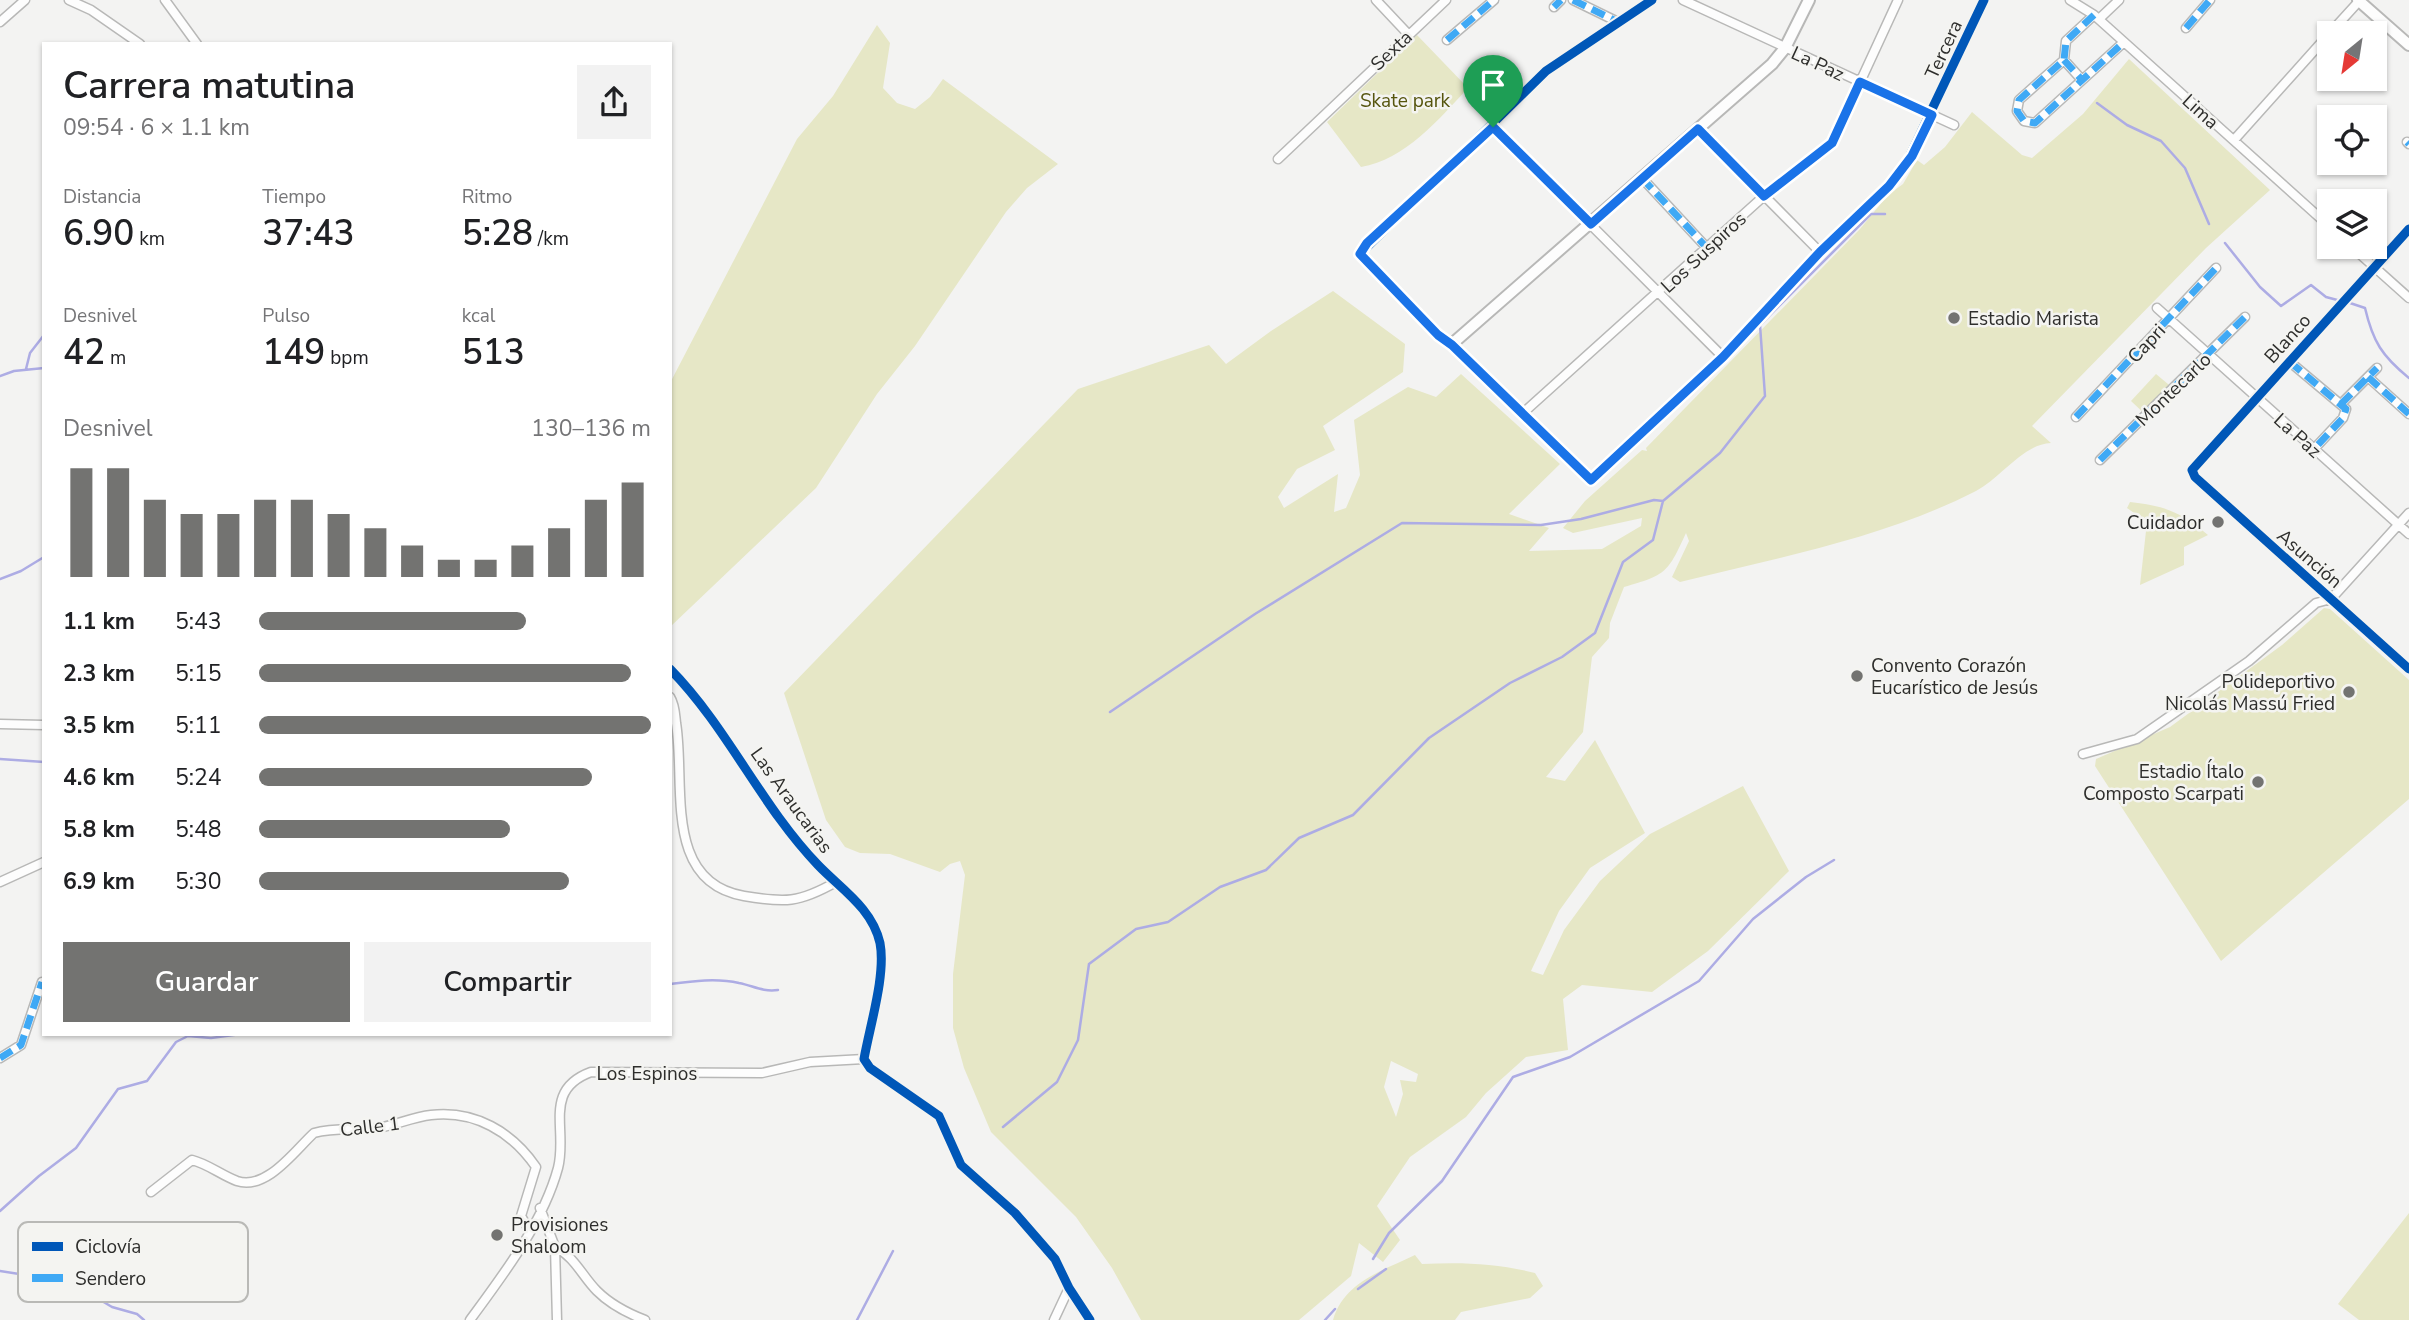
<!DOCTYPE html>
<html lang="es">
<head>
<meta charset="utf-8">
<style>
  :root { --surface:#fff; --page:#f2f2f2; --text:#202124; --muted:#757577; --accent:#737371 }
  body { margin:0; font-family:"Nunito Sans",sans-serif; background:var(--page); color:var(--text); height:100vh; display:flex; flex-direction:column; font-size:26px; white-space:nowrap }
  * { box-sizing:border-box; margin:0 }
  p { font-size:23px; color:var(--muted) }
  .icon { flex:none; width:38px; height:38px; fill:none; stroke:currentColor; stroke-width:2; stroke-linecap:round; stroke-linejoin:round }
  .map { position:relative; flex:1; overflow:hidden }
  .side { position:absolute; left:42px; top:42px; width:630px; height:994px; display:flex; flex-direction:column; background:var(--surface); border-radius:0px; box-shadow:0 2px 5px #0004 }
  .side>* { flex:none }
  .needle { width:46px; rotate:210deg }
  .buttons { position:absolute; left:2317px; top:21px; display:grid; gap:14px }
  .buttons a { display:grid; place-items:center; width:70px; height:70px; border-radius:0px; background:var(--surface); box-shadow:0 2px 5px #0004; font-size:35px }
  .pin { position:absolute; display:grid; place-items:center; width:60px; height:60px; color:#fff; margin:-72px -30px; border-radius:50% 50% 50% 0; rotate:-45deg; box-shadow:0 0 7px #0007 }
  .pin .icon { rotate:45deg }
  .round { display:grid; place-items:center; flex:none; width:74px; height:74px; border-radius:0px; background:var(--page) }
  .overview { display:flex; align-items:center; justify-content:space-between; height:119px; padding:0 21px }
  h1 { font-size:38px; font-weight:600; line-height:52px }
  .stats { display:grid; grid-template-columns:repeat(3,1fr); gap:10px; height:119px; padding:7px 21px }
  .stats div { display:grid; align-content:center }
  .stats b { font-size:35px; font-weight:600 }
  .stats small { font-size:19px; font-weight:400 }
  .stats p { font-size:19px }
  .chart { height:196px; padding:14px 21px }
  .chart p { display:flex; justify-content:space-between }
  .chart svg { width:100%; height:126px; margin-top:7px; stroke:var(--accent); stroke-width:6 }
  .action { display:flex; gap:14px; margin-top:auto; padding:14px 21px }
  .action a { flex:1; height:80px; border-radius:0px; background:var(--accent); color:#fff; font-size:28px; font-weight:600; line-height:80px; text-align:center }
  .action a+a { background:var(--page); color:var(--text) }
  ul { padding:0 21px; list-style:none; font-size:23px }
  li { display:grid; grid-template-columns:112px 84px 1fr; align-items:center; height:52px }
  li i { height:18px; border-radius:9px; background:var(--accent) }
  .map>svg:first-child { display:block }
</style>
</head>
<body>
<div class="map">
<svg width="2409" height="1320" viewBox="0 0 2409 1320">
  <rect width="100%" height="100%" fill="#f3f3f2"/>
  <path fill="#e6e7c6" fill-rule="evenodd" d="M877,25l13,18 -7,45 14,15 18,6 15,-12 13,-18 115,85 -31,24 -21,24 -91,134 -38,48 -61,94 -146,139v-244l127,-244 36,-43z
    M1417,35l51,53c-29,31 -63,72 -107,79l-34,-45z
    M2129,59l141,131 -64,58 -174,178 19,17c-28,1 -50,35 -75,48 -92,47 -196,66 -296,91l-8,-5 17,-36 -3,-8c-18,39 -19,42 -62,54l-14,36 -1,15 -17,19 -9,75 -37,45 19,4 30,-41 50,93 -55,35 -31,43 -28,60 12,4 21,-45 36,-49 50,-47 93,-48 46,85 -81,80 -56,41 -70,-7 -19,14 5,51 -42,7 -40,36 -20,24 -56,40 -33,49 23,34 -17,22 -24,-19 -8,33 -52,44h-158l-29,-52 -36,-51 -85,-85 -27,-64 -11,-40v-54l12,-99 -5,-14 -10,3 -10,8 -50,-18 -30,-1 -15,-6 -19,-27 -42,-127 294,-304 131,-44 17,19 45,-33 62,-40 72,53 -2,28 -80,54 12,24 -38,19 -19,28 6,11 54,-34 -4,38 12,-4 14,-33 -6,-55 54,-33 28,10 25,-23 99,90 -51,50 40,14 -20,23 73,-2 39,-23 1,-8 -69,15 -10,-5 22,-27 57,-51 5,1 -1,-3 214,-219 28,-34 15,-11 14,-24 7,5 21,-18 27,-35 50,43 10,3 51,-44zM1391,1061l27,13 -2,8 -16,-2 3,14 -7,23 -12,-30z
    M2156,374l18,15 -26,28 -17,-16z
    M2130,502c36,4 50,10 78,33l-24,12v18l-44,20 7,-63 -20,-14z
    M2324,608l6,1 79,71v119l-188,162 -126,-195 1,-7 74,-32 112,-82z
    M2409,1213v107h-50l-21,-16z
    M1415,1255l7,9c39,-2 74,-1 113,9l8,13 -13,12 -69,14 -6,8h-122c11,-38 49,-49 82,-65z"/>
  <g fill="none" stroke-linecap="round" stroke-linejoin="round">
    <path stroke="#adace4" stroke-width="2.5" d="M2097,103l30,22 34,16 24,27 24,56
      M2225,243l35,44 21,19 30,-21 15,12 15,4
      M2347,302l18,6c8,34 17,48 44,70
      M26,369l4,-16 14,-18
      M0,376l14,-5 30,-3
      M0,579l21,-8 23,-14
      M1110,712l145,-98 147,-91 139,2 40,-6 73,-19 9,1
      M0,759l44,3
      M670,984c23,-3 47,-6 69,-1 15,3 23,9 39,7
      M1003,1127l54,-45 21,-42 11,-76 47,-35 32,-7 52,-35 46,-17 33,-32 54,-23 76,-77 81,-55 52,-26 33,-24 28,-71 30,-22 10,-39 57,-48 45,-57 -5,-71 111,-111h14
      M0,1211l39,-35 37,-28 42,-59 29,-8 29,-39 12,-6 23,2 30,-4
      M1373,1259l16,-26 53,-52 71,-104 57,-20 129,-76 54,-62 53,-42 28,-17
      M0,1271l70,11 42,25 25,7 7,6
      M1358,1289l28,-20
      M857,1320l36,-69
      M1325,1320l10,-11"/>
    <defs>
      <path id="minor" d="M69,0l22,10 49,34
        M165,0l32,44
        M1376,0l32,34
        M1573,0l45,22
        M1652,0l-106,71 -186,183 78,81 14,9 139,136 132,-123 97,-105 83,-82 81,-170
        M1683,0l271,125
        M2070,0l24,15 235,211
        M1554,7l7,-7
        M2094,15l-28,26 -2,19 -45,40 -2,11 7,10 11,2 89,-81
        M2099,19l20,-19
        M0,22l25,-22
        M2186,28l24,-28
        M2330,33l30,-33
        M1447,40l47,-40
        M2064,60l18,20
        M1493,127l230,230
        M1698,129l122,123
        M2234,140l95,-106
        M2407,142l2,2
        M1278,159l168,-159
        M1642,178l65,70
        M2409,229l-217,241 3,7 214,192
        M2352,247l57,51
        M2157,308l252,226
        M2290,362l56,47 -3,9 -29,31
        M2368,377l41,37
        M2341,404l36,-36
        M1523,413l241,-217 68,-53 66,-143
        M2076,417l140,-149
        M2100,460l145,-143
        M670,669c58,59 91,137 148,196 23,24 54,43 62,78 6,32 -10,82 -16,116l6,9 69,48 22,49 54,48 40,46 14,29 21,32
        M670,697c5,8 5,17 6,26 10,60 -14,159 68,173 41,7 55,7 92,-14
        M0,724l44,1
        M2083,754l54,-15 112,-78 67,-58 15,-4 78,-86
        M0,882l44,-20
        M0,1058l21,-13 21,-63
        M151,1192l41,-32c16,4 29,15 45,21 30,10 59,-32 77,-48 21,-6 43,-2 64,-5 18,-3 35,-11 53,-13 44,-5 81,17 105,52l-15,49 8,14
        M540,1208l15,39 2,73
        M555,1247c20,10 27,29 42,44 14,14 30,22 48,29
        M470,1320c33,-45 73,-97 88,-152 10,-38 -16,-78 33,-96l171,1 48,-11 54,-3
        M1054,1320l15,-32"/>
      <path id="tertiary" d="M2358,0l51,45
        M1452,344l320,-280 13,-16 24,-48"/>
    </defs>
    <use href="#minor" stroke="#b8b8b7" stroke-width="11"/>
    <use href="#tertiary" stroke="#b8b8b7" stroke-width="14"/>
    <use href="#minor" stroke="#fdfdfd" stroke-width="8"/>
    <use href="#tertiary" stroke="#fdfdfd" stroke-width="10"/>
    <path stroke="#3fa9f5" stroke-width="7" stroke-dasharray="14 7" stroke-linecap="butt" d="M1573,0l45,22
      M1554,7l7,-7
      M2094,15l-28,26 -2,19 -45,40 -2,11 7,10 11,2 89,-81
      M2186,28l24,-28
      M1447,40l47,-40
      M2064,60l18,20
      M2407,142l2,2
      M1642,178l65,70
      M2290,362l56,47 -3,9 -29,31
      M2368,377l41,37
      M2341,404l36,-36
      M2076,417l140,-149
      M2100,460l145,-143
      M0,1058l21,-13 21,-63"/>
    <defs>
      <path id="cycleway" d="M1652,0l-106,71 -186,183 78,81 14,9 139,136 132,-123 97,-105 83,-82 81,-170
        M2409,229l-217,241 3,7 214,192
        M670,669c58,59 91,137 148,196 23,24 54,43 62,78 6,32 -10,82 -16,116l6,9 69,48 22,49 54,48 40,46 14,29 21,32"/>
    </defs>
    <use href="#cycleway" stroke="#f4f4f1" stroke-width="13"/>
    <use href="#cycleway" stroke="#0057b8" stroke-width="9"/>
  </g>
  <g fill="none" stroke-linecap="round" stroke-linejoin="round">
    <defs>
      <path id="route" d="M1860,82l72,33 -20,41 -23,30 -69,66 -97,105 -132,123 -139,-135 -14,-10 -78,-81 7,-11 126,-116 98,97 107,-95 66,67 68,-53z"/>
    </defs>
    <use href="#route" stroke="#fff" stroke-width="14"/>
    <use href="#route" stroke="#1a73e8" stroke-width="9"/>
  </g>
  <g fill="#737371" stroke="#f4f4f1" stroke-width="2.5">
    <circle cx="1954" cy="318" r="7"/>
    <circle cx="2218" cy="522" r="7"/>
    <circle cx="1857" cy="676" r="7"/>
    <circle cx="2349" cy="692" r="7"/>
    <circle cx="2258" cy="782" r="7"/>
    <circle cx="497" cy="1235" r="7"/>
  </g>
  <g text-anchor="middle" stroke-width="5" stroke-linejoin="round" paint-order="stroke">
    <g font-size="19" fill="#2e2e2c" stroke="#f4f4f1">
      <text transform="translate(1943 49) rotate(-65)" y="7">Tercera</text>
      <text transform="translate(1391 50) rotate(-43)" y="7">Sexta</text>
      <text transform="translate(1818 63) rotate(25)" y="7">La Paz</text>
      <text transform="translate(2201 111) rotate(42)" y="7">Lima</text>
      <text transform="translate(1703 252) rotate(-43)" y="7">Los Suspiros</text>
      <text transform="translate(2287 338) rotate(-48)" y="7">Blanco</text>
      <text transform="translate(2146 343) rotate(-47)" y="7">Capri</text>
      <text transform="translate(2173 389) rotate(-44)" y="7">Montecarlo</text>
      <text transform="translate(2298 435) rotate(42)" y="7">La Paz</text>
      <text transform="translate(2310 558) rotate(41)" y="7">Asunción</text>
      <text transform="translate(792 800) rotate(54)" y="7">Las Araucarias</text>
      <text x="647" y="1080">Los Espinos</text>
      <text transform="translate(370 1126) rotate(-7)" y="7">Calle 1</text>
    </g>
    <g font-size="19" fill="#56550e" stroke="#f4f4f1">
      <text x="1405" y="107">Skate park</text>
    </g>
    <g font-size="19" fill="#2e2e2c" stroke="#f4f4f1" text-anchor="start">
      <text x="1968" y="325">Estadio Marista</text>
      <text x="2204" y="529" text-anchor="end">Cuidador</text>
      <text x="1871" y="672">Convento Corazón<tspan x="1871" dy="22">Eucarístico de Jesús</tspan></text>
      <text x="2335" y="688" text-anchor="end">Polideportivo<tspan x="2335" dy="22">Nicolás Massú Fried</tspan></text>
      <text x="2244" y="778" text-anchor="end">Estadio Ítalo<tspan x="2244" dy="22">Composto Scarpati</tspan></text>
      <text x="511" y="1231">Provisiones<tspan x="511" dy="22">Shaloom</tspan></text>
    </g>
  </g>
  <rect x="18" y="1222" width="230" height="80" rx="10" fill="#f4f4f1" stroke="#b9b9b6" stroke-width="2"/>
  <rect x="32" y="1242" width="31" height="9" fill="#0057b8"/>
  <rect x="32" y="1274" width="31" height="8" fill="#3fa9f5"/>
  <g font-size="19" fill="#2e2e2c">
    <text x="75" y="1253">Ciclovía</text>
    <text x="75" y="1285">Sendero</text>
  </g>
</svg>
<div class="buttons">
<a><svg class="needle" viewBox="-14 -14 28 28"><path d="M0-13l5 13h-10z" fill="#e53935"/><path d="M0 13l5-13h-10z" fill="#757577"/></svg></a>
<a><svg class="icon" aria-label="locate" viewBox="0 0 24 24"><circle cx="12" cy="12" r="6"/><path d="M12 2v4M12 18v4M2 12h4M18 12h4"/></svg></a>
<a><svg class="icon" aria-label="layers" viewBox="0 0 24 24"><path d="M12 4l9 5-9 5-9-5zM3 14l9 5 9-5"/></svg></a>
</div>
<div class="pin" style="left:1493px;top:127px;background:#1e9e55"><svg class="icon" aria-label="arrive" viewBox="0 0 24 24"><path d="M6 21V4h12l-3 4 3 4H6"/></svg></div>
<section class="side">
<div class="overview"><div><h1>Carrera matutina</h1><p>09:54 · 6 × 1.1 km</p></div><a class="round"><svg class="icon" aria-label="share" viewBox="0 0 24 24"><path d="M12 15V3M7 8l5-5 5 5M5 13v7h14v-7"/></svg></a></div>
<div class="stats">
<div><p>Distancia</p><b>6.90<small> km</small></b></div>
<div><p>Tiempo</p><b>37:43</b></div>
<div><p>Ritmo</p><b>5:28<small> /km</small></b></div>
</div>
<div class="stats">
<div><p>Desnivel</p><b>42<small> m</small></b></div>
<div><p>Pulso</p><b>149<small> bpm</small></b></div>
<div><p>kcal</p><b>513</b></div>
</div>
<div class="chart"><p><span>Desnivel</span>130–136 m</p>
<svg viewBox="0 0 160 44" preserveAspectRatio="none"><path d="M5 44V6M15 44V6M25 44V17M35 44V22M45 44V22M55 44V17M65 44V17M75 44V22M85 44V27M95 44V33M105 44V38M115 44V38M125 44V33M135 44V27M145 44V17M155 44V11"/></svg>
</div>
<ul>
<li><b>1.1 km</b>5:43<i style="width:68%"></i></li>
<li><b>2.3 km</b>5:15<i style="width:95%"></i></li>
<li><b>3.5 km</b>5:11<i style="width:100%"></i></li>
<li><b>4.6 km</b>5:24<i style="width:85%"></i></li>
<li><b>5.8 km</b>5:48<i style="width:64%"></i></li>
<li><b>6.9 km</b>5:30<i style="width:79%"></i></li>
</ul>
<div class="action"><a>Guardar</a><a>Compartir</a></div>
</section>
</div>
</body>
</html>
